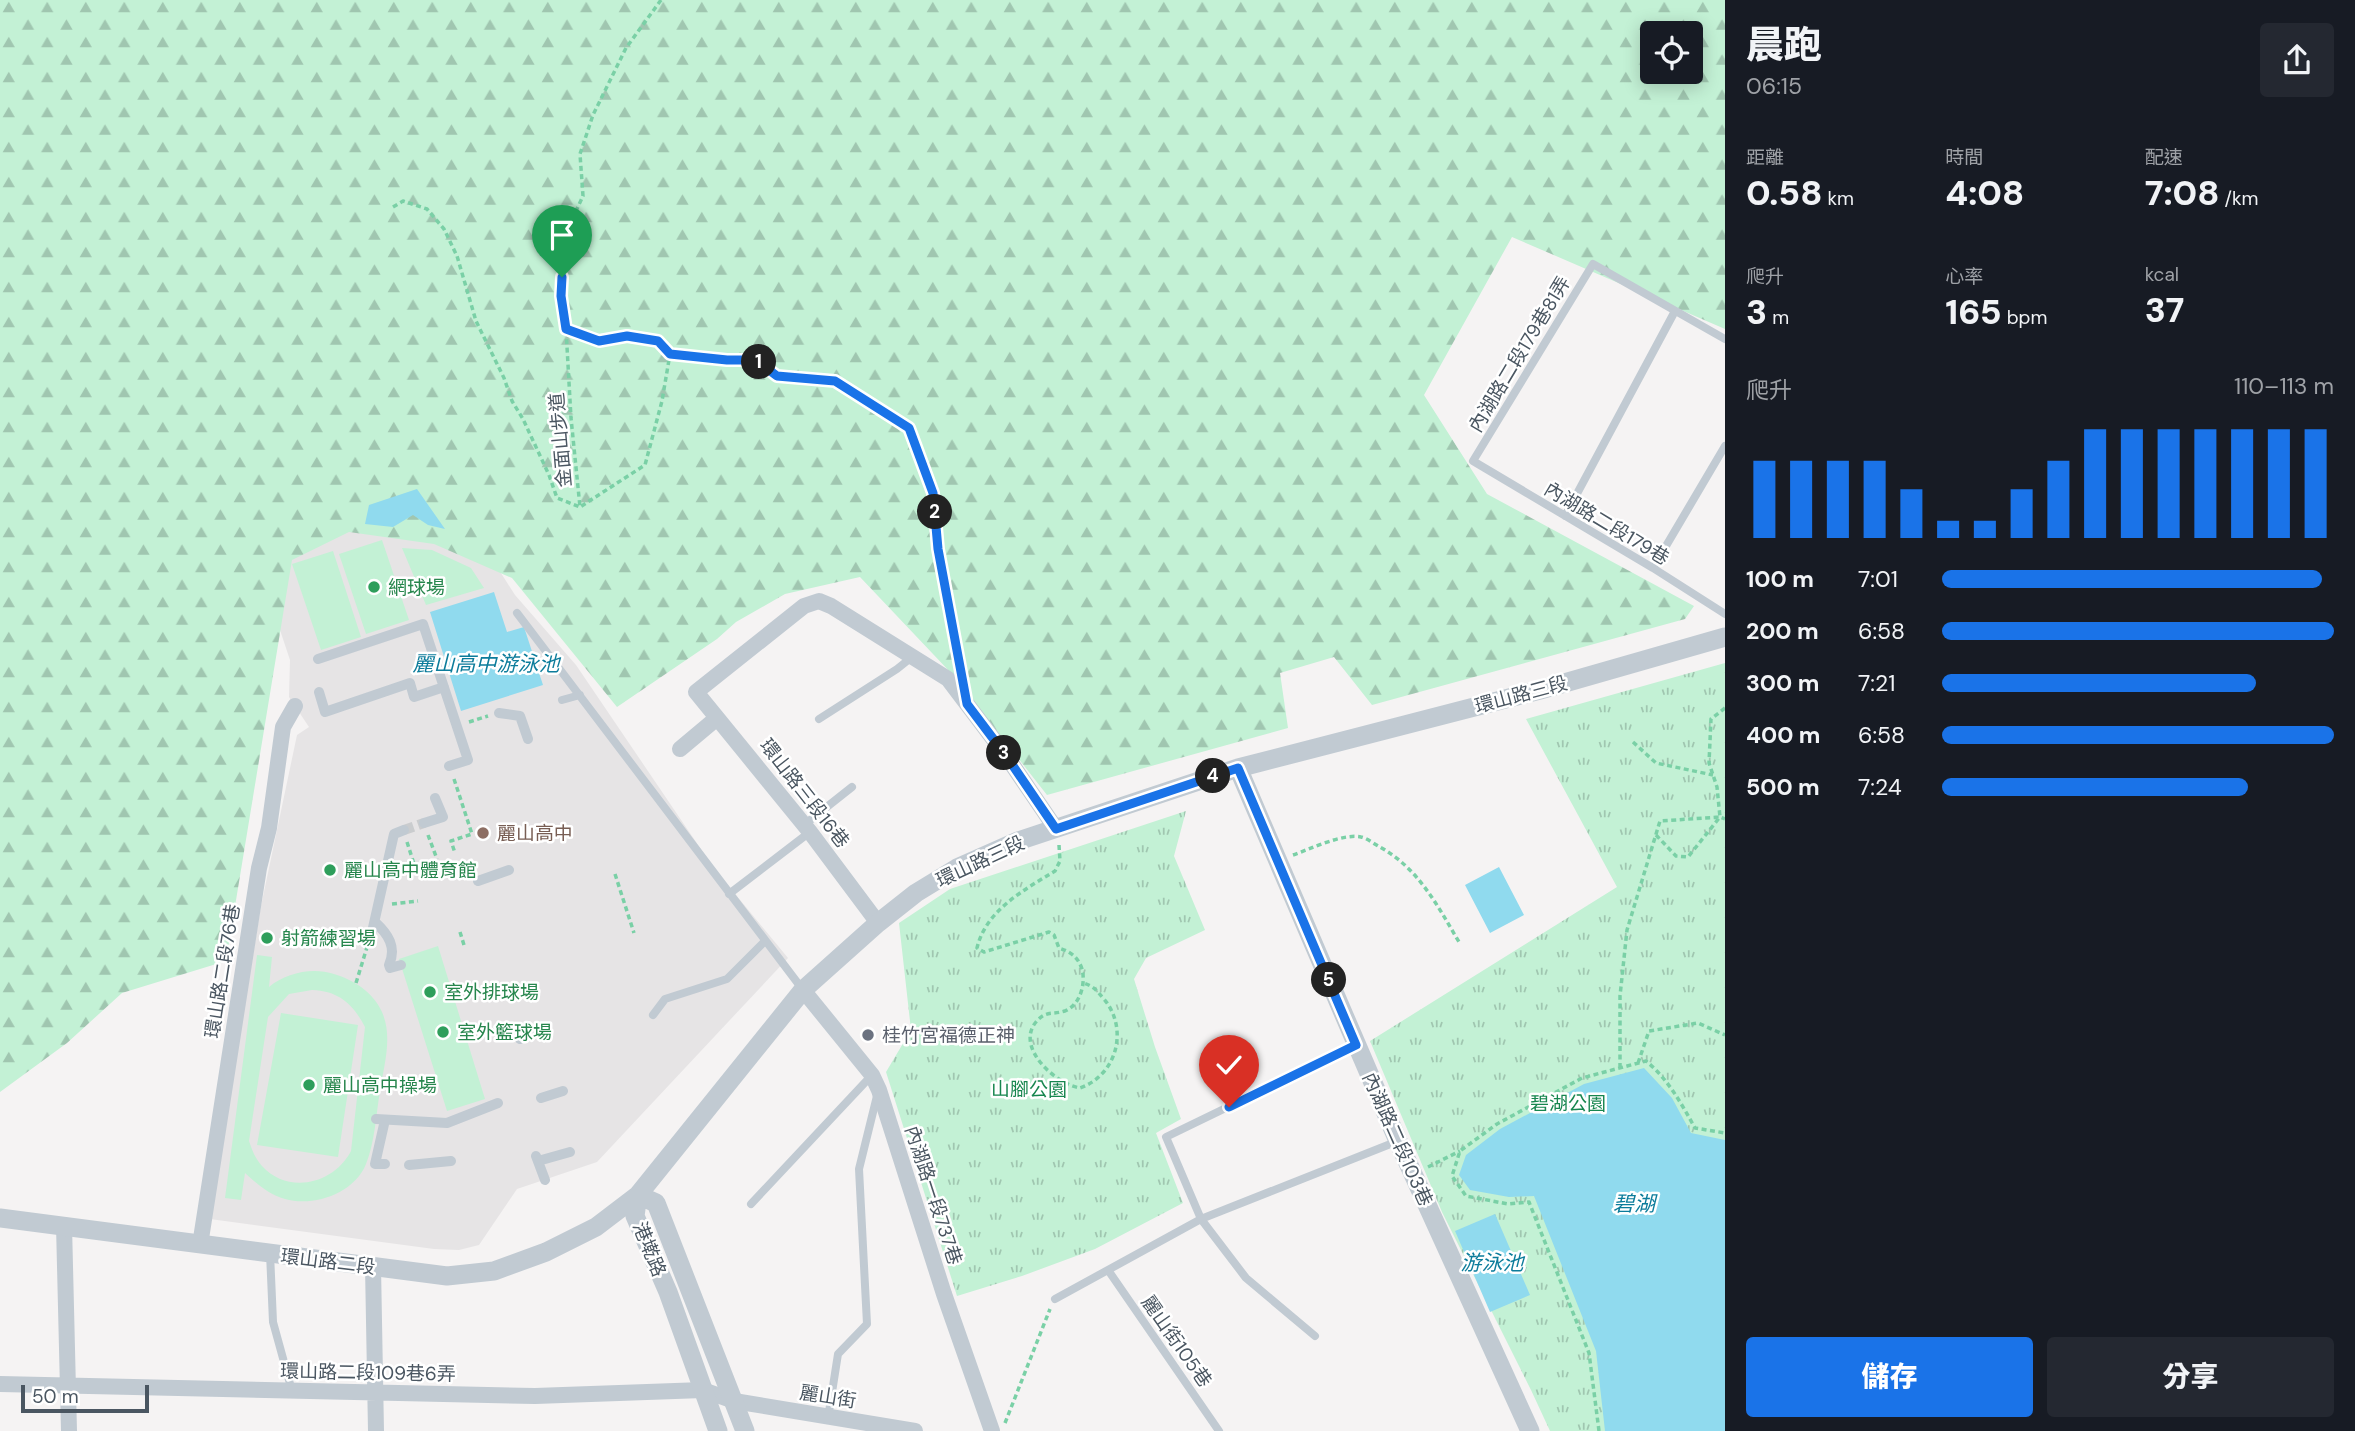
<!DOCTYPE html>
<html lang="zh-TW">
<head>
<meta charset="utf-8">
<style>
  :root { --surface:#171b24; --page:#242831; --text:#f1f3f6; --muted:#9ea1a6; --accent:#1a73e8 }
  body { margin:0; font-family:"DM Sans","Noto Sans TC",sans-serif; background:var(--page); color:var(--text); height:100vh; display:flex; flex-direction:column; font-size:26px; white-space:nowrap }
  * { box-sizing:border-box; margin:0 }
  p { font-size:23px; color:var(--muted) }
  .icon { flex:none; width:38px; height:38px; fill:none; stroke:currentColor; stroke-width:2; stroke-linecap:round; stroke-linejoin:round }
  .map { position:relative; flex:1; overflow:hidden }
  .panel { display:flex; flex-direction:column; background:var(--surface); width:630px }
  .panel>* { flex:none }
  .tools { position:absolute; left:1640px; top:21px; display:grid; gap:14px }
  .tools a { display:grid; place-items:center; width:63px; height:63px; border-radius:7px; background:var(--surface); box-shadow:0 4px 18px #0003; font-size:35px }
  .scale { position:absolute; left:21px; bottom:18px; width:128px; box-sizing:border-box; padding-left:7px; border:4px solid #4a5661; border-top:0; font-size:19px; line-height:24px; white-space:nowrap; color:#4a5661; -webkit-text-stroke:5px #fff; paint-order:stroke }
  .pin { position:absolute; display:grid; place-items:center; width:60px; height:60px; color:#fff; margin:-72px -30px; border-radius:50% 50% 50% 0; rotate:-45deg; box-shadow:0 0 7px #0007 }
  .pin .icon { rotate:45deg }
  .km { position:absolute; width:35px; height:35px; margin:-18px; border-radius:50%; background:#222; color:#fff; font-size:19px; line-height:35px; text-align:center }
  .round { display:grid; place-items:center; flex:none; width:74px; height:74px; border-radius:7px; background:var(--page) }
  .summary { display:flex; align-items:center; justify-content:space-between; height:119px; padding:0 21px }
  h1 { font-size:38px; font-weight:800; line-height:52px }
  .metrics { display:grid; grid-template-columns:repeat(3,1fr); gap:10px; height:119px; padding:7px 21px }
  .metrics div { display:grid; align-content:center }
  .metrics b { font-size:35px; font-weight:800 }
  .metrics small { font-size:19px; font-weight:400 }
  .metrics p { font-size:19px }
  .chart { height:196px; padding:14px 21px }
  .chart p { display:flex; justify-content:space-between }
  .chart svg { width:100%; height:126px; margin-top:7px; stroke:var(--accent); stroke-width:6 }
  .cta { display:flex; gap:14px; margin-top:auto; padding:14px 21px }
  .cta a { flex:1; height:80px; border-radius:7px; background:var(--accent); color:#fff; font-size:28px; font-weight:800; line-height:80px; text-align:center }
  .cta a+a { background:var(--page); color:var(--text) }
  ul { padding:0 21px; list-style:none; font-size:23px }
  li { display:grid; grid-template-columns:112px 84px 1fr; align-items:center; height:52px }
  li i { height:18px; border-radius:9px; background:var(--accent) }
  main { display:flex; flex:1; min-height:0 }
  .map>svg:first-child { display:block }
</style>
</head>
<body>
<main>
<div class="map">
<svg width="1725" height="1431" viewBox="0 0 1725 1431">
  <defs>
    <pattern id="forest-firs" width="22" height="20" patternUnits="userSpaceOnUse" patternTransform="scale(1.75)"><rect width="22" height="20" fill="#c3f1d5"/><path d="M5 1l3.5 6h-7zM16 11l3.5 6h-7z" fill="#a0c6b0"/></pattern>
    <pattern id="park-tufts" width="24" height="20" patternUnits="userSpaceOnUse" patternTransform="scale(1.75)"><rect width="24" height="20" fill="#c3f1d5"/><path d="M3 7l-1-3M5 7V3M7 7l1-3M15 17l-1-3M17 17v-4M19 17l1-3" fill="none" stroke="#a0c6b0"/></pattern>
  </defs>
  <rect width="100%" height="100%" fill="#f5f3f3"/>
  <path fill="#e6e4e5" d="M447,488l68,107 61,70 137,202 75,91 -191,204 -80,27 -38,56 -20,5 -25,-1 -224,-30 51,-313 36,-171 12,-8 -20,-30 1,-37 -17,-51 -11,-57z"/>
  <path fill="#c3f1d5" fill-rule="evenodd" d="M382,540l27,80 -43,14 -27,-80z
    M402,548l30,2 39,18 13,20 -58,17z
    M333,551l28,86 -40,13 -29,-86z
    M438,946l47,153 -38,12 -48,-152z
    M257,955l15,2 -3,30c17,-14 43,-20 65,-13 20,6 39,18 48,38 11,25 2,53 -2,79 -4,23 -5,51 -14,73 -12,30 -53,43 -81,35 -17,-5 -28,-15 -40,-26l-4,27 -16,-2zM312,990c27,1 41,14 53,37l-14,124c-17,33 -63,44 -89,15 -7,-8 -10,-16 -13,-25l19,-124 21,-23z
    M281,1013l77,12 -20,132 -81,-12z"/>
  <path fill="url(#forest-firs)" fill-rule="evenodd" d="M0,0h1725v329l-213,-92 -88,158 63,99 207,112 -9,13 -313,86 -38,-48 -54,16 8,55 -241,67 -96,-122 -91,-96 -75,17 -49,28 -19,17 -100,68 -105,-129 -78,-34 -85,-12 -57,28 -66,401 -104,32 -55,50 -67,49zM1652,33h38v39h-38z"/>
  <path fill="url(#park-tufts)" d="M1725,663v768h-175l-19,-41 -89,-178 -72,-171 247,-154 -91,-168z
    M1186,811l-12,45 31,74 -59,28 -12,21 21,68 26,72 -25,14 27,70 -88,46 -73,27 -65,20 -71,-224 25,-42 -12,-107 51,-34z"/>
  <path fill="#90daee" d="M417,489l28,40 -17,-4 -15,-10 -20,12 -28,-3 4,-19z
    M494,592l13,40 17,-5 19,58 -82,26 -31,-99z
    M1499,867l25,48 -34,18 -25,-48z
    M1644,1068l28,30 19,35 34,7v291h-120l-9,-80 -62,-155 -25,1 -39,-7 -11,-15 7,-20 34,-26 84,-45z
    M1495,1214l35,81 -40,17 -35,-81z"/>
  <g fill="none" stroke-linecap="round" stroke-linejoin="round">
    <path stroke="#caccce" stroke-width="10" stroke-dasharray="10 5" stroke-linecap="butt" d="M404,830l20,-7"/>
    <path stroke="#7ad0a6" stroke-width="3.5" stroke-dasharray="5 3.5" stroke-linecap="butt" d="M661,0l-35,48 -33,67 -13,39 3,42 -21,45 -1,55 5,33 5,89 9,89 65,-42 17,-64 8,-47 57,6h29l21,16 58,5 74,47 24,65 5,56 24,122
      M393,207l10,-6 24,8 17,20 13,27 19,65 28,57 8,23 11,18 26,56 8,23 23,9
      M566,329l33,12 28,-5 31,5 12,13
      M1725,708l-14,11 -2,44 8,24 3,30 5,2
      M469,722l19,-6
      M1633,742l23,21 57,12
      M454,779l18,55 -21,7 4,12
      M428,835l9,24
      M1656,835l20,21 12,1 32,-40
      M407,842l8,25
      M1059,845l1,16 -5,10c-31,19 -69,39 -78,77l7,4 65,-20 5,3 5,13c12,4 19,9 23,21 4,15 -2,36 -17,42 -13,4 -19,-1 -29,11 -21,25 19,62 44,66 37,-13 49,-59 24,-89 -7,-8 -10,-13 -21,-16
      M1293,855c17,-6 50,-22 68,-18 6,1 13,7 19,10 39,22 57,58 79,95
      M615,874l19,59
      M392,904l26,-3
      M460,932l4,13
      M356,983l12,-39
      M1638,1063l11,-32 49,-8 27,12
      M1620,1068v-72l7,-66 33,-109 60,-4
      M1428,1167l32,-16
      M1005,1423l45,-114
      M1599,1431l-10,-78 -60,-151 -21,2 -42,-8 -14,-20 8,-25 37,-27 85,-46 64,-17c22,18 35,42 49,67l30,5"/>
    <path stroke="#c1cad2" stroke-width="8" d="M1725,339l-132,-75 -120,197 180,107 72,46
      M1565,516l110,-205
      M1653,568l72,-122
      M517,613l286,377
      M562,700l18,-5
      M819,719l78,-50 15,-12
      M804,825l48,-38
      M729,894l81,-62
      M653,1015l12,-16 62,-20 38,-38
      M1356,1045l-190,92 35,82 197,-78
      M751,1204l121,-129
      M270,1253l3,69 19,69
      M1108,1270l111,161
      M1055,1299l146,-80 45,59 69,58
      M828,1418l10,-64 29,-30 -8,-155 18,-73"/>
    <path stroke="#c1cad2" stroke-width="10" d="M318,659l105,-35 45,136 -19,6
      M319,692l6,20 85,-29 4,14 30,-10
      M499,713l21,3 8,23
      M424,823l19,-6 -8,-19
      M478,881l31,-11
      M375,922c13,12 22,25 14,43l1,3 11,-3
      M372,932l22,-98 10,-4
      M520,1039l23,-8
      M541,1098l22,-7
      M376,1119l71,4 51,-20
      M536,1156l9,24
      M538,1161l32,-9
      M385,1164h-10l10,-44
      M409,1165l42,-4"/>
    <path stroke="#c1cad2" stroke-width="16" d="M680,749l37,-31
      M878,923l-68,-91 -114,-140 108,-86 15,-5 12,5 117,73 59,78 49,72
      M803,990l69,85 7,15 65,204 48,137
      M64,1225l5,206
      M200,1245l59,-377 10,-40 14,-101 12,-21
      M373,1266l3,165
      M0,1384l535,12 168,-6 31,11 181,30"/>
    <path stroke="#c1cad2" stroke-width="19" d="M1238,768l160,373 132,290
      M638,1195l18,8 89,228
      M638,1195l-3,21 33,76 50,139
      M0,1218l447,58 47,-5 52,-19 50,-25 42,-32 165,-205 75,-67 38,-30 41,-25 61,-27 220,-73 302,-78 185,-53"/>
  </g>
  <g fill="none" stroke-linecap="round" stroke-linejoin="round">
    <defs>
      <path id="route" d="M562,277l-1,19 5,33 33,12 28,-5 31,5 12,13 57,6h29l21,16 58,5 74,47 24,65 5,56 29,155 40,53 49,72 182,-61 118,277 -127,62"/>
    </defs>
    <use href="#route" stroke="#fff" stroke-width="14"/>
    <use href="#route" stroke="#1a73e8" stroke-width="9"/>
  </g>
  <g fill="#2e9e5b" stroke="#fff" stroke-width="2.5">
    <circle cx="374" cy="587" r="7"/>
    <circle cx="330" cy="870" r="7"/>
    <circle cx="267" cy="938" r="7"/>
    <circle cx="430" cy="992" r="7"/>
    <circle cx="443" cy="1032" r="7"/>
    <circle cx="309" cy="1085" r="7"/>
  </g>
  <circle fill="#8d6e63" stroke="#fff" stroke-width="2.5" cx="483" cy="833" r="7"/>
  <circle fill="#6b7280" stroke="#fff" stroke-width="2.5" cx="868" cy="1035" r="7"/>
  <g text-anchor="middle" stroke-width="5" stroke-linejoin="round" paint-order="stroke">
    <g font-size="19" fill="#4a5661" stroke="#fff">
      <text transform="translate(1519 354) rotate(-59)" y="7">內湖路二段179巷81弄</text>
      <text transform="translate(560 440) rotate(-95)" y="7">金面山步道</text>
      <text transform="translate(1607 523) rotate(31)" y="7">內湖路二段179巷</text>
      <text transform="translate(1521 694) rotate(-15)" y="7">環山路三段</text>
      <text transform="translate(805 793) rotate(52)" y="7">環山路三段16巷</text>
      <text transform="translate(980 861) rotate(-25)" y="7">環山路三段</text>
      <text transform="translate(222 971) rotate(-81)" y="7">環山路二段76巷</text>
      <text transform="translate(1398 1139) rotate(66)" y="7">內湖路二段103巷</text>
      <text transform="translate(934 1195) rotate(72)" y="7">內湖路一段737巷</text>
      <text transform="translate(650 1249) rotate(68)" y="7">港墘路</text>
      <text transform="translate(328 1261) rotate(7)" y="7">環山路二段</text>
      <text transform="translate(1177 1341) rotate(55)" y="7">麗山街105巷</text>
      <text transform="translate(368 1372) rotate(1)" y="7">環山路二段109巷6弄</text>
      <text transform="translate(828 1396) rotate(9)" y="7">麗山街</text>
    </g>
    <g font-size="19" fill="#27864d" stroke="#fff" text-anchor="start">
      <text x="388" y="594">網球場</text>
      <text x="344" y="877">麗山高中體育館</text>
      <text x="281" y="945">射箭練習場</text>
      <text x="444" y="999">室外排球場</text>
      <text x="457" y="1039">室外籃球場</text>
      <text x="323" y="1092">麗山高中操場</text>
    </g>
    <g font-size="19" fill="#785e54" stroke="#fff" text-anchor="start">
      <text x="497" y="840">麗山高中</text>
    </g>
    <g font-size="19" fill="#5b616d" stroke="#fff" text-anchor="start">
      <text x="882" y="1042">桂竹宮福德正神</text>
    </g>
    <g font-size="19" fill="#17864f" stroke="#fff">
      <text x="1029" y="1096">山腳公園</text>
      <text x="1568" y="1110">碧湖公園</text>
    </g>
    <g font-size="21" font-style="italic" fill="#0c7c9b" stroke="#fff">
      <text x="486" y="671">麗山高中游泳池</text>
      <text x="1634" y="1211">碧湖</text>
      <text x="1492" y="1270">游泳池</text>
    </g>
  </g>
</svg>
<div class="tools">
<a><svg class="icon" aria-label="locate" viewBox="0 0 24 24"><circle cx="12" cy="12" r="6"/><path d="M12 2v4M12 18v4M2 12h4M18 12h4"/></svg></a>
</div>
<div class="scale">50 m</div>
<div class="pin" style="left:562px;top:277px;background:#1e9e55"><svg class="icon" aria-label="arrive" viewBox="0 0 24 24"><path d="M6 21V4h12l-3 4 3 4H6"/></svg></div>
<div class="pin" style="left:1229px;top:1107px;background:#d93025"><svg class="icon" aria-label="check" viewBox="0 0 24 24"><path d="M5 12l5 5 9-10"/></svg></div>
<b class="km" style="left:759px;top:362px">1</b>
<b class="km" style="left:935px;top:512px">2</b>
<b class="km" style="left:1004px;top:753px">3</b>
<b class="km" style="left:1213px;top:776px">4</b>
<b class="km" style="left:1329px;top:980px">5</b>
</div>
<section class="panel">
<div class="summary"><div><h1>晨跑</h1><p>06:15</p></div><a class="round"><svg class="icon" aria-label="share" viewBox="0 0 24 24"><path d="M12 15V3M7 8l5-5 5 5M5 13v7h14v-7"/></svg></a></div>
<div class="metrics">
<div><p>距離</p><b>0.58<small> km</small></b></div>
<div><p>時間</p><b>4:08</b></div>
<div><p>配速</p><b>7:08<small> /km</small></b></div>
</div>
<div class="metrics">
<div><p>爬升</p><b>3<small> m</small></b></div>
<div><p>心率</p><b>165<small> bpm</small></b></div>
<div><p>kcal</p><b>37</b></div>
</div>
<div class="chart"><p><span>爬升</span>110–113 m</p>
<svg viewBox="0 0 160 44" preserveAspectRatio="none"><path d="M5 44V17M15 44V17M25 44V17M35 44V17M45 44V27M55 44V38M65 44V38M75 44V27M85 44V17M95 44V6M105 44V6M115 44V6M125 44V6M135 44V6M145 44V6M155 44V6"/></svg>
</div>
<ul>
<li><b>100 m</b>7:01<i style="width:97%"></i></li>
<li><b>200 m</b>6:58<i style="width:100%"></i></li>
<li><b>300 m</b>7:21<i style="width:80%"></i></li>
<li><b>400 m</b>6:58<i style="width:100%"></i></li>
<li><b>500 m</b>7:24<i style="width:78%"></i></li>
</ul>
<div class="cta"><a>儲存</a><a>分享</a></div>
</section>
</main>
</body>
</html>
